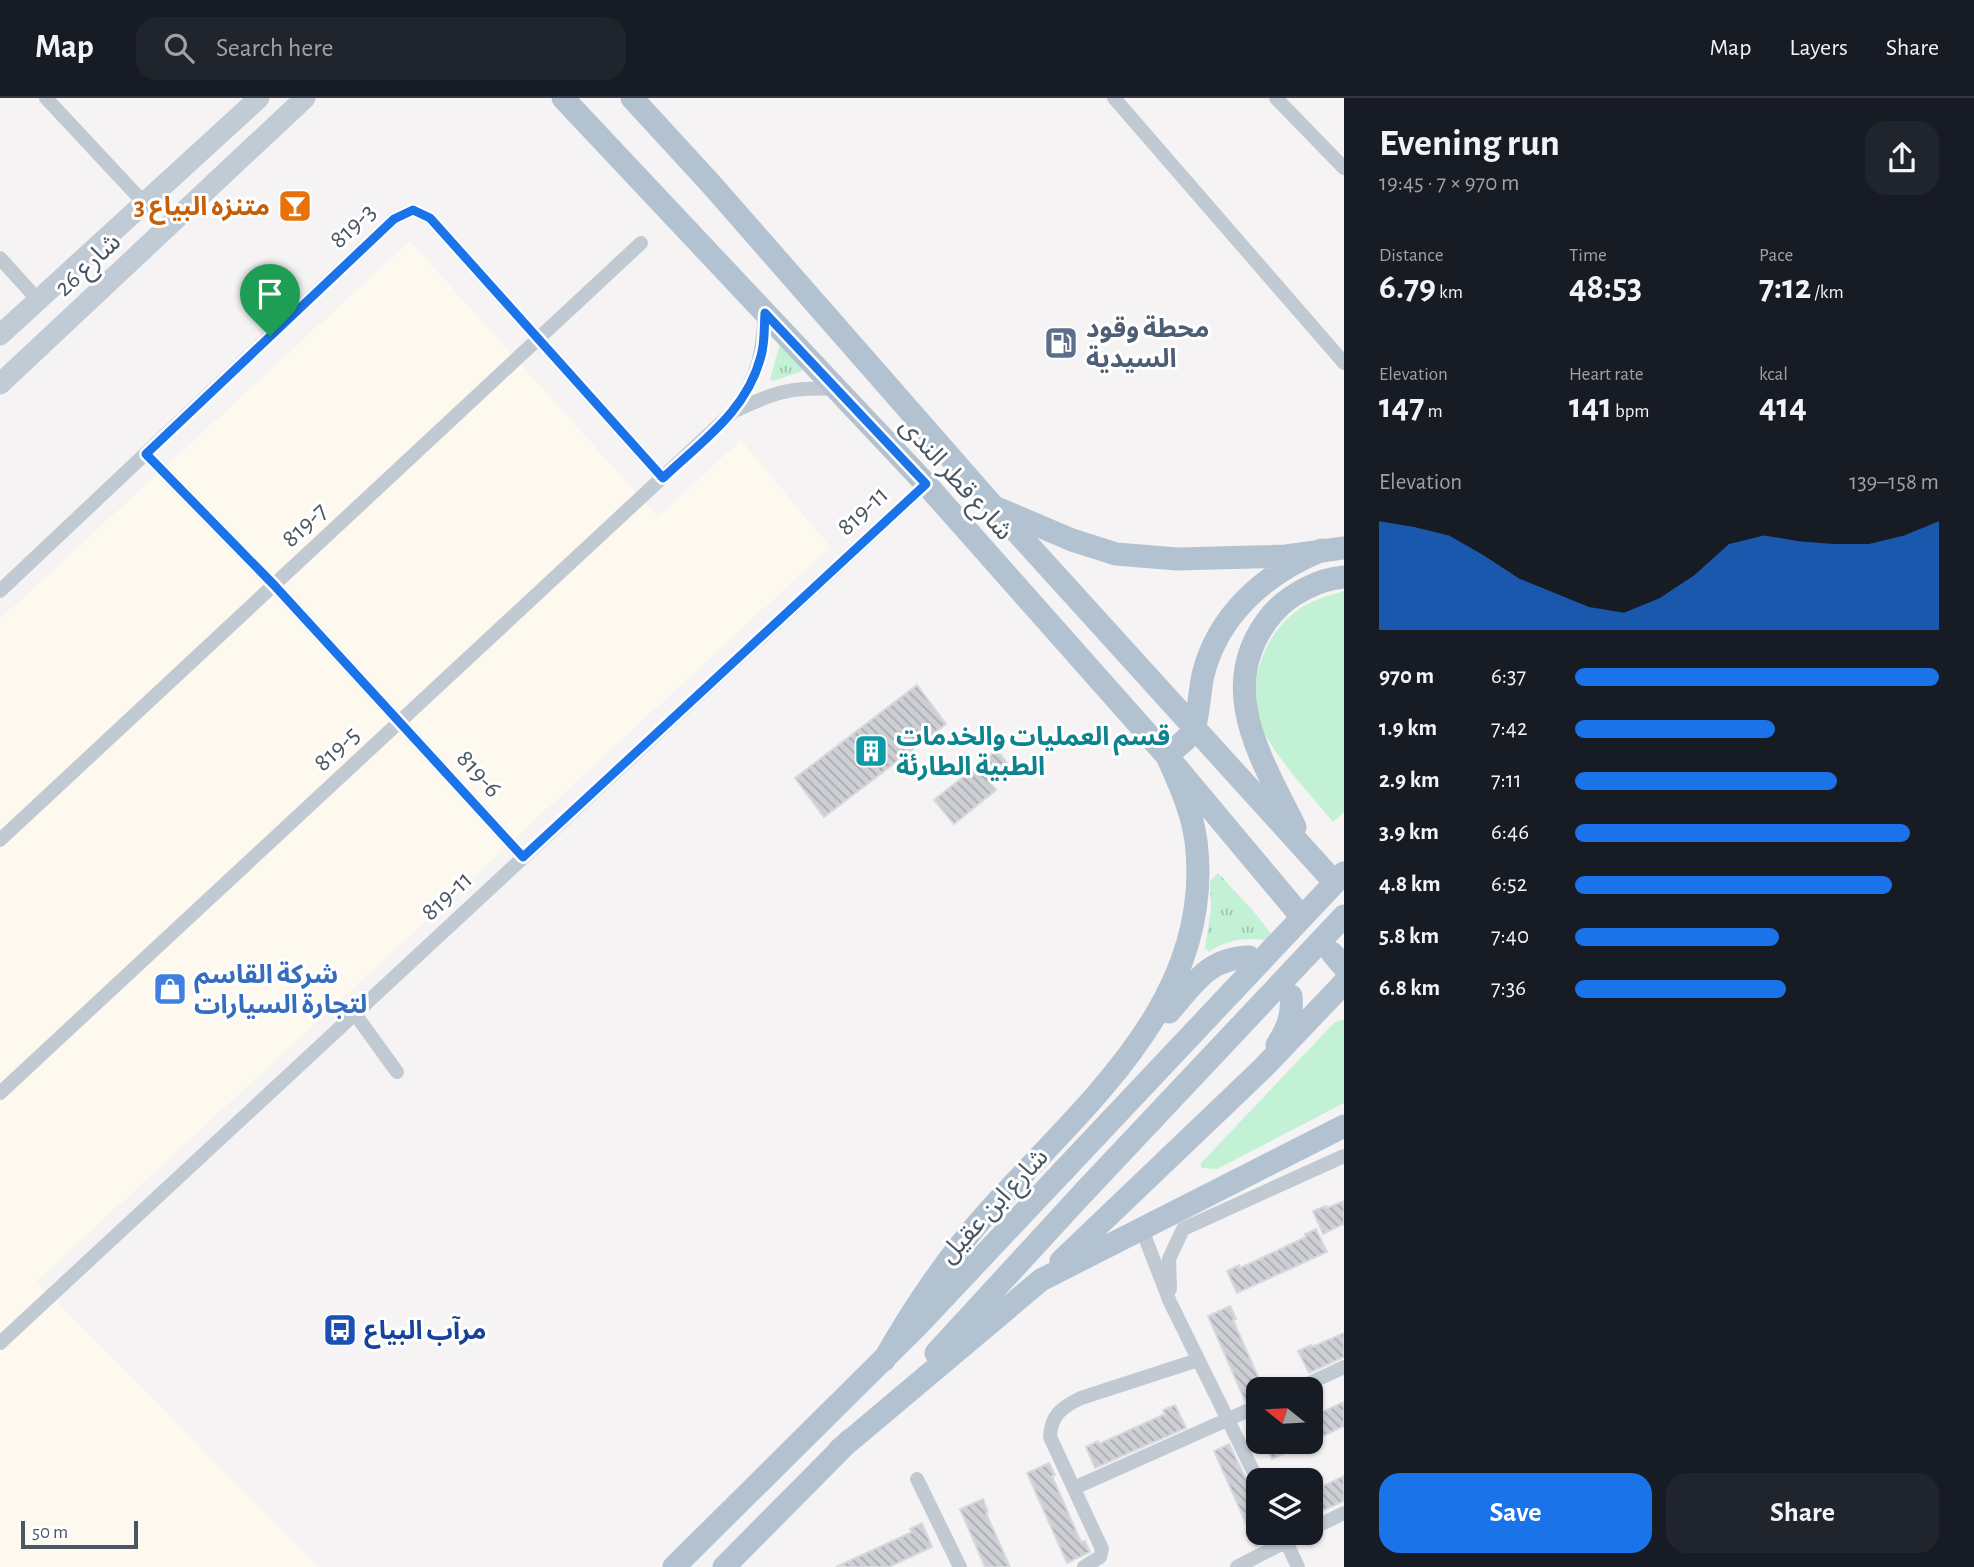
<!DOCTYPE html>
<html lang="en">
<head>
<meta charset="utf-8">
<style>
  :root { --surface:#171b24; --page:#20242c; --text:#f1f3f6; --muted:#9ea1a6; --line:#363941; --accent:#1a73e8 }
  body { margin:0; font-family:"Alegreya Sans","Noto Sans Arabic",sans-serif; background:var(--page); color:var(--text); height:100vh; display:flex; flex-direction:column; font-size:26px; white-space:nowrap }
  * { box-sizing:border-box; margin:0 }
  p { font-size:23px; color:var(--muted) }
  .icon { flex:none; width:38px; height:38px; fill:none; stroke:currentColor; stroke-width:2; stroke-linecap:round; stroke-linejoin:round }
  .map { position:relative; flex:1; overflow:hidden }
  .details { display:flex; flex-direction:column; background:var(--surface); width:630px }
  .details>* { flex:none }
  .needle { width:46px; rotate:288deg }
  .controls { position:absolute; left:1246px; top:1279px; display:grid; gap:14px }
  .controls a { display:grid; place-items:center; width:77px; height:77px; border-radius:14px; background:var(--surface); box-shadow:0 2px 5px #0004; font-size:35px }
  .scale { position:absolute; left:21px; bottom:18px; width:117px; box-sizing:border-box; padding-left:7px; border:4px solid #4a5661; border-top:0; font-size:19px; line-height:24px; white-space:nowrap; color:#4a5661; -webkit-text-stroke:5px #fff; paint-order:stroke }
  .pin { position:absolute; display:grid; place-items:center; width:60px; height:60px; color:#fff; margin:-72px -30px; border-radius:50% 50% 50% 0; rotate:-45deg; box-shadow:0 0 7px #0007 }
  .pin .icon { rotate:45deg }
  .round { display:grid; place-items:center; flex:none; width:74px; height:74px; border-radius:21px; background:var(--page) }
  .head { display:flex; align-items:center; justify-content:space-between; height:119px; padding:0 35px }
  h1 { font-size:38px; font-weight:700; line-height:52px }
  .figures { display:grid; grid-template-columns:repeat(3,1fr); gap:10px; height:119px; padding:7px 35px }
  .figures div { display:grid; align-content:center }
  .figures b { font-size:35px; font-weight:700 }
  .figures small { font-size:19px; font-weight:400 }
  .figures p { font-size:19px }
  .chart { height:196px; padding:14px 35px }
  .chart p { display:flex; justify-content:space-between }
  .chart svg { width:100%; height:126px; margin-top:7px; fill:var(--accent); opacity:.7 }
  .action { display:flex; gap:14px; margin-top:auto; padding:14px 35px }
  .action a { flex:1; height:80px; border-radius:21px; background:var(--accent); color:#fff; font-size:28px; font-weight:700; line-height:80px; text-align:center }
  .action a+a { background:var(--page); color:var(--text) }
  ul { padding:0 35px; list-style:none; font-size:23px }
  li { display:grid; grid-template-columns:112px 84px 1fr; align-items:center; height:52px }
  li i { height:18px; border-radius:9px; background:var(--accent) }
  header { display:flex; align-items:center; gap:42px; box-sizing:border-box; height:98px; padding:0 35px; background:var(--surface); border-bottom:2px solid var(--line) }
  header strong { font-size:33px }
  nav { display:flex; gap:38px; margin-inline-start:auto; font-size:24px }
  .search { width:490px; height:63px; background:var(--page); display:flex; align-items:center; gap:18px; box-sizing:border-box; padding:0 24px; border-radius:21px; color:var(--muted); font-size:26px }
  main { display:flex; flex:1; min-height:0 }
  .map>svg:first-child { display:block }
</style>
</head>
<body>
<header>
<strong>Map</strong>
<div class="search"><svg class="icon" aria-label="search" viewBox="0 0 24 24"><circle cx="10" cy="10" r="6"/><path d="M15 15l6 6"/></svg>Search here</div>
<nav><a>Map</a><a>Layers</a><a>Share</a></nav>
</header>
<main>
<div class="map">
<svg width="1344" height="1469" viewBox="0 0 1344 1469">
  <defs>
    <pattern id="grass-tufts" width="24" height="20" patternUnits="userSpaceOnUse" patternTransform="scale(1.75)"><rect width="24" height="20" fill="#c3f1d5"/><path d="M3 7l-1-3M5 7V3M7 7l1-3M15 17l-1-3M17 17v-4M19 17l1-3" fill="none" stroke="#a0c6b0"/></pattern>
    <pattern id="building-back-hatch" width="6" height="6" patternUnits="userSpaceOnUse" patternTransform="scale(1.75)"><rect width="6" height="6" fill="#cdcfd5"/><path d="M-1 5l2 2M0 0l6 6M5-1l2 2" fill="none" stroke="#a8abb0"/></pattern>
  </defs>
  <rect width="100%" height="100%" fill="#f5f3f3"/>
  <path fill="#fdf9ef" d="M410,143l248,276 83,-77 89,107 -793,734 281,286h-318v-948z"/>
  <path fill="url(#grass-tufts)" d="M780,246l22,25v2l-29,10 -3,-2z
    M1218,775l38,41 18,24 -3,3c-24,-4 -42,-3 -62,11l-4,-4 6,-39 -1,-28z"/>
  <path fill="#c3f1d5" d="M1344,493v221l-11,10c-23,-28 -51,-57 -69,-89 -18,-35 -7,-81 19,-110 16,-18 39,-26 61,-32z
    M1341,922h3v83l-127,66 -16,-1v-5l133,-140z"/>
  <path fill="url(#building-back-hatch)" stroke="#d7d9de" stroke-width="2" d="M917,587l29,39 -122,93 -29,-39z
    M997,652l11,14 -20,16 8,10 -42,34 -20,-24z
    M1344,1103v23l-21,10 -10,-23 13,-5 1,2z
    M1316,1131l11,23 -90,41 -10,-22 12,-6 1,3 66,-31 -1,-3z
    M1230,1208l6,13 -3,1 31,70h-6v6l-13,5 -37,-85z
    M1344,1235v24l-35,16 -11,-22 13,-6 1,2z
    M1344,1304v24l-33,16v-25z
    M1175,1307l11,23 -91,40 -9,-21 12,-6 1,3 66,-30 -2,-4z
    M1264,1344h45l-37,17z
    M1229,1346l20,41 9,12v48l-2,1 -42,-95z
    M1049,1365l6,12 -3,1 29,66 4,-1 5,11 -23,11 -40,-90z
    M1344,1378v25l-33,15v-24z
    M983,1401l5,13 -2,1 24,54h-25l-25,-58z
    M922,1425l10,24 -43,20h-53l76,-35 -2,-3z"/>
  <g fill="none" stroke-linecap="round" stroke-linejoin="round">
    <path stroke="#c1cad2" stroke-width="14" d="M46,0l99,106
      M1114,0l230,265
      M1276,0l68,70
      M0,160l38,42
      M737,312c39,-19 56,-23 100,-21
      M146,356l128,131 249,272
      M0,493l394,-372 19,-9 17,8 233,260
      M0,742l641,-597
      M355,916l42,58
      M0,995l735,-683c24,-37 27,-54 30,-97
      M1141,1129l29,75 88,179
      M1170,1191l-1,-30 14,-30 161,-73
      M0,1245l926,-859
      M1295,1292l49,-23
      M917,1381l43,88
      M1074,1390l184,-82
      M1311,1431l33,-16
      M1282,1435l16,34
      M1084,1469l16,-10 2,-8 -52,-112c1,-22 12,-30 31,-39l117,-38
      M1237,1469l65,-34"/>
    <path stroke="#c1cbd6" stroke-width="21" d="M0,237l259,-237
      M0,286l305,-286"/>
    <path stroke="#b3c2d1" stroke-width="23" d="M563,0l363,386 241,272 128,153
      M632,0l79,86 283,323 333,367
      M999,411l73,31 44,14 61,5 109,-3 58,-8
      M1295,729c-35,-71 -82,-143 -22,-214 17,-19 46,-34 71,-36
      M1332,855l12,14
      M1169,914c25,-28 39,-54 80,-55
      M1277,947c10,-16 16,-30 14,-49
      M1061,1163l202,-193 81,-85
      M936,1255l148,-161
      M884,1262c30,-53 64,-103 104,-148 95,-107 228,-211 208,-371 -4,-30 -17,-58 -29,-85 8,-8 23,-18 27,-27 4,-9 6,-42 9,-54 15,-61 63,-102 119,-125
      M839,1352l202,-170 303,-154
      M674,1469l244,-242 146,-155
      M724,1469l126,-127"/>
    <path stroke="#b3c2d1" stroke-width="23" d="M1064,1072l280,-297
      M1084,1094l260,-276"/>
  </g>
  <g fill="none" stroke-linecap="round" stroke-linejoin="round">
    <defs>
      <path id="route" d="M413,112l17,8 233,260c39,-37 84,-67 98,-122 4,-13 3,-29 4,-43l161,171 -403,373 -249,-272 -128,-131 248,-235z"/>
    </defs>
    <use href="#route" stroke="#fff" stroke-width="14"/>
    <use href="#route" stroke="#1a73e8" stroke-width="9"/>
  </g>
  <defs>
    <symbol id="bar-square" viewBox="-11 -11 22 22"><rect x="-9" y="-9" width="18" height="18" rx="4" fill="#e8710a" stroke="#fff"/><path d="M-6-5H6L.8 .8V4.5H3.5V6h-7V4.5H-.8V.8Z" fill="#fff"/></symbol>
    <symbol id="fuel-square" viewBox="-11 -11 22 22"><rect x="-9" y="-9" width="18" height="18" rx="4" fill="#5c6f8a" stroke="#fff"/><path d="M-5.5-6h7V0h2V4h1.3V-2.5L3-4.5l.8-.8L6-3V5H2.5V1h-1V6h-7ZM-4.2-4.7v3.2H.2V-4.7Z" fill="#fff"/></symbol>
    <symbol id="building-square" viewBox="-11 -11 22 22"><rect x="-9" y="-9" width="18" height="18" rx="4" fill="#0f9aa8" stroke="#fff"/><path d="M-4-6H4V6H1V3H-1V6H-4ZM-2.5-4.3h1.7v1.8h-1.7ZM.8-4.3h1.7v1.8H.8ZM-2.5-1h1.7V.8h-1.7ZM.8-1h1.7V.8H.8Z" fill="#fff"/></symbol>
    <symbol id="shop-square" viewBox="-11 -11 22 22"><rect x="-9" y="-9" width="18" height="18" rx="4" fill="#3f7fe0" stroke="#fff"/><path d="M-5-2.5h2.3a2.7 3.5 0 0 1 5.4 0H5L5.5 6h-11ZM-1.5-2.5h3a1.5 2.3 0 0 0-3 0Z" fill="#fff"/></symbol>
    <symbol id="bus-square" viewBox="-11 -11 22 22"><rect x="-9" y="-9" width="18" height="18" rx="4" fill="#1a4fb4" stroke="#fff"/><path d="M-5-6H5V4H4V6H2V4H-2V6H-4V4H-5ZM-3.5-4V0h7V-4ZM-3.5 1.2v1.5H-2V1.2ZM2 1.2v1.5H3.5V1.2Z" fill="#fff"/></symbol>
  </defs>
  <g fill-rule="evenodd">
    <use href="#bar-square" x="276" y="89" width="38" height="38"/>
    <use href="#fuel-square" x="1042" y="226" width="38" height="38"/>
    <use href="#building-square" x="852" y="634" width="38" height="38"/>
    <use href="#shop-square" x="151" y="872" width="38" height="38"/>
    <use href="#bus-square" x="321" y="1213" width="38" height="38"/>
  </g>
  <g text-anchor="middle" stroke-width="6" stroke-linejoin="round" paint-order="stroke">
    <g font-size="26" font-weight="bold" fill="#c56008" stroke="#fff" text-anchor="end">
      <text x="270" y="117">متنزه البياع 3</text>
    </g>
    <g font-size="26" fill="#4a5661" stroke="#fff">
      <text transform="translate(352 127) rotate(-43)" y="9">819-3</text>
      <text transform="translate(87 166) rotate(-43)" y="9">شارع 26</text>
      <text transform="translate(957 380) rotate(48)" y="9">شارع قطر الندى</text>
      <text transform="translate(862 412) rotate(-43)" y="9">819-11</text>
      <text transform="translate(304 426) rotate(-43)" y="9">819-7</text>
      <text transform="translate(336 650) rotate(-43)" y="9">819-5</text>
      <text transform="translate(480 675) rotate(48)" y="9">819-6</text>
      <text transform="translate(446 797) rotate(-43)" y="9">819-11</text>
      <text transform="translate(993 1107) rotate(-47)" y="9">شارع ابن عقيل</text>
    </g>
    <g font-size="26" font-weight="bold" fill="#4e5e75" stroke="#fff" text-anchor="start">
      <text x="1086" y="239">محطة وقود<tspan x="1086" dy="30">السيدية</tspan></text>
    </g>
    <g font-size="26" font-weight="bold" fill="#0d838f" stroke="#fff" text-anchor="start">
      <text x="896" y="647">قسم العمليات والخدمات<tspan x="896" dy="30">الطبية الطارئة</tspan></text>
    </g>
    <g font-size="26" font-weight="bold" fill="#366cbe" stroke="#fff" text-anchor="start">
      <text x="194" y="885">شركة القاسم<tspan x="194" dy="30">لتجارة السيارات</tspan></text>
    </g>
    <g font-size="26" font-weight="bold" fill="#164399" stroke="#fff" text-anchor="start">
      <text x="364" y="1241">مرآب البياع</text>
    </g>
  </g>
</svg>
<div class="controls">
<a><svg class="needle" viewBox="-14 -14 28 28"><path d="M0-13l5 13h-10z" fill="#e53935"/><path d="M0 13l5-13h-10z" fill="#9ea1a6"/></svg></a>
<a><svg class="icon" aria-label="layers" viewBox="0 0 24 24"><path d="M12 4l9 5-9 5-9-5zM3 14l9 5 9-5"/></svg></a>
</div>
<div class="scale">50 m</div>
<div class="pin" style="left:270px;top:238px;background:#1e9e55"><svg class="icon" aria-label="arrive" viewBox="0 0 24 24"><path d="M6 21V4h12l-3 4 3 4H6"/></svg></div>
</div>
<section class="details">
<div class="head"><div><h1>Evening run</h1><p>19:45 · 7 × 970 m</p></div><a class="round"><svg class="icon" aria-label="share" viewBox="0 0 24 24"><path d="M12 15V3M7 8l5-5 5 5M5 13v7h14v-7"/></svg></a></div>
<div class="figures">
<div><p>Distance</p><b>6.79<small> km</small></b></div>
<div><p>Time</p><b>48:53</b></div>
<div><p>Pace</p><b>7:12<small> /km</small></b></div>
</div>
<div class="figures">
<div><p>Elevation</p><b>147<small> m</small></b></div>
<div><p>Heart rate</p><b>141<small> bpm</small></b></div>
<div><p>kcal</p><b>414</b></div>
</div>
<div class="chart"><p><span>Elevation</span>139–158 m</p>
<svg viewBox="0 0 160 44" preserveAspectRatio="none"><path d="M0 44V6L10 8L20 11L30 18L40 26L50 31L60 36L70 38L80 33L90 25L100 14L110 11L120 13L130 14L140 14L150 11L160 6V44z"/></svg>
</div>
<ul>
<li><b>970 m</b>6:37<i style="width:100%"></i></li>
<li><b>1.9 km</b>7:42<i style="width:55%"></i></li>
<li><b>2.9 km</b>7:11<i style="width:72%"></i></li>
<li><b>3.9 km</b>6:46<i style="width:92%"></i></li>
<li><b>4.8 km</b>6:52<i style="width:87%"></i></li>
<li><b>5.8 km</b>7:40<i style="width:56%"></i></li>
<li><b>6.8 km</b>7:36<i style="width:58%"></i></li>
</ul>
<div class="action"><a>Save</a><a>Share</a></div>
</section>
</main>
</body>
</html>
